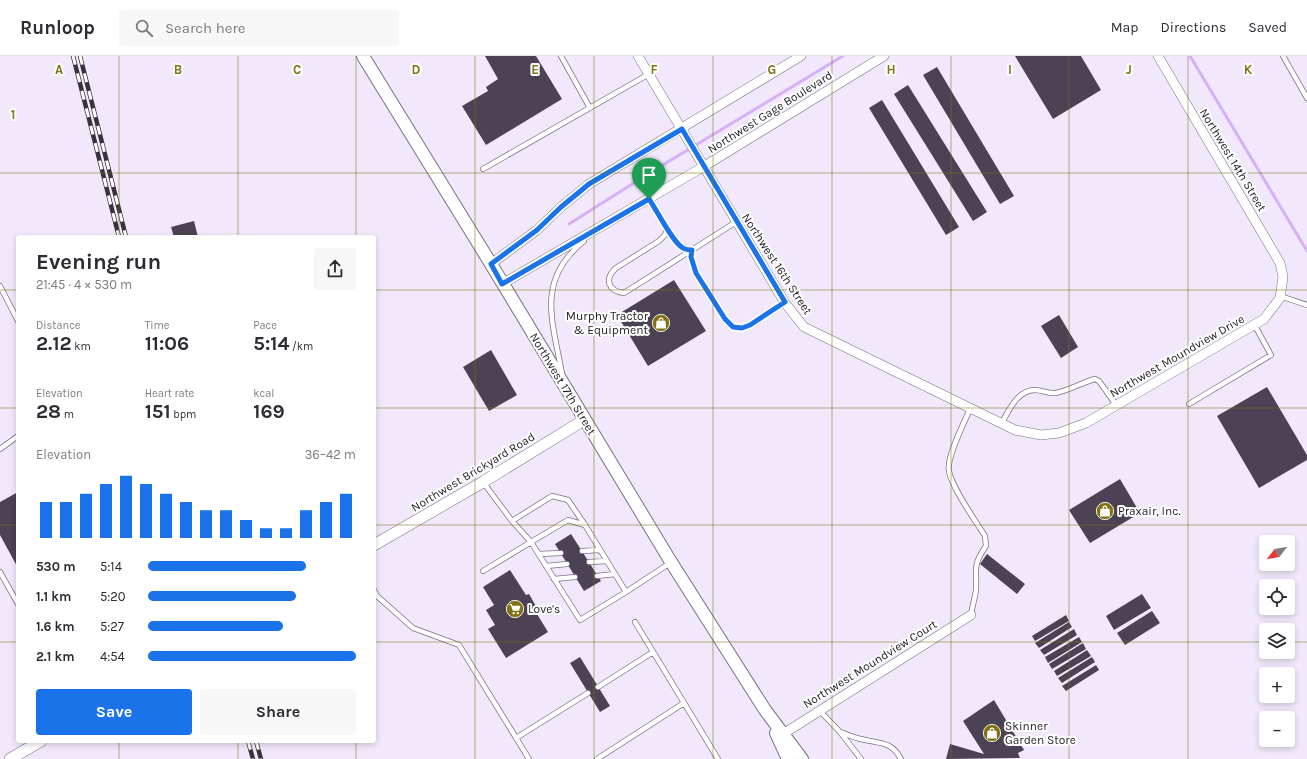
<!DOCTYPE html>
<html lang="en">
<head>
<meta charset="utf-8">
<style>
  :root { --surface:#fff; --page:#f7f7f7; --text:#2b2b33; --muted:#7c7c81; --line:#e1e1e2; --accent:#1a73e8 }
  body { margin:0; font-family:Karla,sans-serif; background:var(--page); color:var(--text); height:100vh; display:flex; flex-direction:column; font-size:15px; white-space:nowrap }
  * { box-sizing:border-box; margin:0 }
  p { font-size:13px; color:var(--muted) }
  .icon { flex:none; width:22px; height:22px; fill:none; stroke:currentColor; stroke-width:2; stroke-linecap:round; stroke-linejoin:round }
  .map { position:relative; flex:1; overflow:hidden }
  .sheet { position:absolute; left:16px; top:179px; width:360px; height:508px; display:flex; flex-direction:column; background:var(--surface); border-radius:4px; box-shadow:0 2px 6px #0003 }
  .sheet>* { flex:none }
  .needle { width:26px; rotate:239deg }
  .fabs { position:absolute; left:1259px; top:479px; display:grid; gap:8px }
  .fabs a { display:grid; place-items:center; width:36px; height:36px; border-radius:4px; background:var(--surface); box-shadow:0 2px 6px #0003; font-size:20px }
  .pin { position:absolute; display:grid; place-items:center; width:34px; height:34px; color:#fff; margin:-41px -17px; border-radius:50% 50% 50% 0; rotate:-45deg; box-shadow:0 0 4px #0007 }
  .pin .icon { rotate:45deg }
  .round { display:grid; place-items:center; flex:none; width:42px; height:42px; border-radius:4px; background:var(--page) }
  .summary { display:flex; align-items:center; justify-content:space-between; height:68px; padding:0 20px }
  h1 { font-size:22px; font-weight:700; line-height:30px }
  .figures { display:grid; grid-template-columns:repeat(3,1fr); gap:6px; height:68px; padding:4px 20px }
  .figures div { display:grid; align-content:center }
  .figures b { font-size:20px; font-weight:700 }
  .figures small { font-size:11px; font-weight:400 }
  .figures p { font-size:11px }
  .chart { height:112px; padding:8px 20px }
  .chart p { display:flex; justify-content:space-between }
  .chart svg { width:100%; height:72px; margin-top:4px; stroke:var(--accent); stroke-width:6 }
  .action { display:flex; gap:8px; margin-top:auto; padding:8px 20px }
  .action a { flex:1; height:46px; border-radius:4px; background:var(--accent); color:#fff; font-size:16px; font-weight:700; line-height:46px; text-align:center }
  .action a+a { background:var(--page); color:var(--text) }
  ul { padding:0 20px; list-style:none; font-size:13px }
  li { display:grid; grid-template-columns:64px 48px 1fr; align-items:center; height:30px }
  li i { height:10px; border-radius:5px; background:var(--accent) }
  header { display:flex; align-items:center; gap:24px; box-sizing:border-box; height:56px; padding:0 20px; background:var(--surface); border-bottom:1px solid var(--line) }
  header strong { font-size:19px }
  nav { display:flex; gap:22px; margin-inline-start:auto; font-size:14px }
  .search { width:280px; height:36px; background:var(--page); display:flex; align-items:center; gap:10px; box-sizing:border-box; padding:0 14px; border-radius:4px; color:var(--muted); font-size:15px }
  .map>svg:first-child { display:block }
</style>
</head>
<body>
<header>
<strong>Runloop</strong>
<div class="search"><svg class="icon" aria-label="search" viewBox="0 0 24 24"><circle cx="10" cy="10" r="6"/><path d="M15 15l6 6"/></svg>Search here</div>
<nav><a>Map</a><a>Directions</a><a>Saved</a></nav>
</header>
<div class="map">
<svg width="1307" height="703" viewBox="0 0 1307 703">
  <rect width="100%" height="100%" fill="#f2e8fc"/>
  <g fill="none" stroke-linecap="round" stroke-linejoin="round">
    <path stroke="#d5b0f6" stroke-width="3" d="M1190,0l117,195
      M569,168l79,-50 195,-118"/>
  </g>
  <path fill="#4b4353" d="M485,0h51l26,43 -76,46 -24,-39 26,-15 -2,-4 12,-8z
    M1015,0h66l20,34 -48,29z
    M937,11l77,129 -14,8 -77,-129z
    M908,29l79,127 -14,9 -79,-127z
    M882,44l77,127 -13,8 -77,-127z
    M194,165l4,16h-24l-3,-10z
    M674,224l32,51 -58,35 -31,-51z
    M1059,259l19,32 -17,11 -20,-32z
    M491,294l26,45 -28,16 -26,-44z
    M1267,331l40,68v5l-48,28 -42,-72z
    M1120,423l20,34 -50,30 -21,-33z
    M18,436v76l-18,-33v-33z
    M571,478l30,47 -17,10 -29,-47z
    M987,498l38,30 -8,10 -37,-30z
    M510,514l16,25 3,-1 8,14 -3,1 14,23 -42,26 -18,-29 7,-4 -9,-15 8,-5 -11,-18z
    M1142,538l9,14 -37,22 -8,-14z
    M1152,555l8,12 -35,22 -8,-12z
    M1066,559l3,6 -34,20 -3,-5z
    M1069,566l3,5 -33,21 -4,-5z
    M1074,573l3,6 -33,20 -4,-5z
    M1079,581l3,5 -34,21 -3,-6z
    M1083,587l3,6 -34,20 -3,-5z
    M1087,594l4,6 -34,20 -3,-5z
    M580,601l30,49 -10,6 -30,-49z
    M1092,601l3,5 -33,21 -4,-5z
    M1096,609l3,5 -33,21 -4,-5z
    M994,644l30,50 -6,3 2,5 -74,1 4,-15 34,10 -21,-33z"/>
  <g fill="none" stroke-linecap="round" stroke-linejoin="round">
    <defs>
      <path id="service" d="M561,0l29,52
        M1283,0l24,42
        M483,113l166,-95
        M649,143l18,30 -2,6 -6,6 -43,27c-12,11 -8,23 8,25l68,-43
        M736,166l-44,28 -1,7 5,16 29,46 8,8 9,1 9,-3 34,-22
        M667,173c8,11 12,19 25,21
        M0,230l18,35
        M1280,240l27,9
        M562,318c-9,-52 -27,-94 22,-133
        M1189,348l82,-49 -17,-31
        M970,353c-6,14 -24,49 -21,62 3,17 26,49 36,65l1,10c-14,20 -9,23 -10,44 -1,8 -4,17 -5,25
        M1001,368c8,-13 16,-34 34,-34 7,0 14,4 21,3 14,-3 25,-10 39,-14l4,2 17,24
        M0,393l18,-13
        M512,465l40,-25 16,4 17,25
        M582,495l18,-1
        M539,498l22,-1
        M589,506l18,-1
        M546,510l21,-2
        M483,515l48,-29 -19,-21 -29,-39
        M0,516l18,32
        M597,520l18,-2
        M554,523l21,-2
        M374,534l3,6 36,32 46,17 70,114
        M626,536l-41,-67 -17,-5 -37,22 49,78 46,-28 44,-29
        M635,566l83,137
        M598,631l55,-35
        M819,654l21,22 21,27
        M840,676c7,2 14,6 21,7 17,5 30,1 40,20
        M516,682l72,-45
        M597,703l87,-56"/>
      <path id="minor" d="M638,0l147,247 19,24 211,103 26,5 18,-2 27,-10 178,-104 16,-21 3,-21 -3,-14 -122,-207
        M491,208l46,-34 24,-23 28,-23 212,-128
        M502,228l201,-117 181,-111
        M783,678l188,-119"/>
      <path id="tertiary" d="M374,489l109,-63 101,-62
        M10,703l31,-18"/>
      <path id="secondary" d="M363,0l128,208 180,298 94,148 37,49
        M776,677l12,26"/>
    </defs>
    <use href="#service" stroke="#7a7182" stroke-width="6"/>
    <use href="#minor" stroke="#7a7182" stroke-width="10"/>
    <use href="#tertiary" stroke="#7a7182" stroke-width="12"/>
    <use href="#secondary" stroke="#7a7182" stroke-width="14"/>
    <use href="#service" stroke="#fff" stroke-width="4.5"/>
    <use href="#minor" stroke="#fff" stroke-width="9"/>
    <use href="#tertiary" stroke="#fff" stroke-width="11"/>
    <use href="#secondary" stroke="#fff" stroke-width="12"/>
    <defs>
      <path id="rail" d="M73,0l46,181
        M80,0l46,181
        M248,685l5,18
        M256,685l5,18"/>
    </defs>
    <use href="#rail" stroke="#37333c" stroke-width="4.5"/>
    <use href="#rail" stroke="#fff" stroke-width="3" stroke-dasharray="9" stroke-linecap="butt"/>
  </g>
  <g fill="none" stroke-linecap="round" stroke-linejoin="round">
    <defs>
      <path id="route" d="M682,73l103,173 -35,23 -8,3 -9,-1 -8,-8 -29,-46 -5,-16 1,-7c-3,0 -6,0 -9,-2 -10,-5 -27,-39 -34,-49l-147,85 -11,-20 46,-34 24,-23 28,-23z"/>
    </defs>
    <use href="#route" stroke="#fff" stroke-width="8"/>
    <use href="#route" stroke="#1a73e8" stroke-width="5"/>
  </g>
  <path fill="none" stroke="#827111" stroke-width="1" stroke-opacity="0.55" d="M119,0v181M238,0v181M356,0v181M475,0v703M594,0v703M713,0v703M832,0v703M951,0v703M1069,0v703M1188,0v703M0,117h1307M0,234h18M374,234h933M0,352h18M374,352h933M0,469h18M374,469h933M0,586h18M374,586h892M1288,586h19M119,685v18M238,685v18M356,685v18"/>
  <defs>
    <symbol id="shop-disc" viewBox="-11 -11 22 22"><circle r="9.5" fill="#827111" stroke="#fff"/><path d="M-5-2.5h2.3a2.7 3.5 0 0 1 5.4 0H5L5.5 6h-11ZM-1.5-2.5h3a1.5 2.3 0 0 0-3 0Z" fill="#fff"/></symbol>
    <symbol id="supermarket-disc" viewBox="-11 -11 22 22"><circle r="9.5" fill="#827111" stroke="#fff"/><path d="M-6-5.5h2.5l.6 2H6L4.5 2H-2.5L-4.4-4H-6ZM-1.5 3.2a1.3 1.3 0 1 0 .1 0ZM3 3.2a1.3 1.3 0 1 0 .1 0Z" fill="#fff"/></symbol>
  </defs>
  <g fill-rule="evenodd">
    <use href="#shop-disc" x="651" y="257" width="20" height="20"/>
    <use href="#shop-disc" x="1095" y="445" width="20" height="20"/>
    <use href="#supermarket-disc" x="505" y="543" width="20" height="20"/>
    <use href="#shop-disc" x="982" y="667" width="20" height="20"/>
  </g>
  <g text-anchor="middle" stroke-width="4" stroke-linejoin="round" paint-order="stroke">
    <g font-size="12" fill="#1e1b22" stroke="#fff">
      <text transform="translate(770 56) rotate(-32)" y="4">Northwest Gage Boulevard</text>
      <text transform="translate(1233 104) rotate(59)" y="4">Northwest 14th Street</text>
      <text transform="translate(777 208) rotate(57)" y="4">Northwest 16th Street</text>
      <text transform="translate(1177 300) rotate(-30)" y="4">Northwest Moundview Drive</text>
      <text transform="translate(563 328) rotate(59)" y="4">Northwest 17th Street</text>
      <text transform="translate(473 416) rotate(-31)" y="4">Northwest Brickyard Road</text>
      <text transform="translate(870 608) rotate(-32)" y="4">Northwest Moundview Court</text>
    </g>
    <g font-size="12" fill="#1e1b22" stroke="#fff" text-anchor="start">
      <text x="648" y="264" text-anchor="end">Murphy Tractor<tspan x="648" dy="14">&amp; Equipment</tspan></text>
      <text x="1118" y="459">Praxair, Inc.</text>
      <text x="528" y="557">Love's</text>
      <text x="1005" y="674">Skinner<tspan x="1005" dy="14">Garden Store</tspan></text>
    </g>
  </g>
  <g font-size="13" text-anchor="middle" font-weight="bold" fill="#827111" stroke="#fff" stroke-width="4" stroke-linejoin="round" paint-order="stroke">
    <text x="59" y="18">A</text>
    <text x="178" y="18">B</text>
    <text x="297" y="18">C</text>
    <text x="416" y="18">D</text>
    <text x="535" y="18">E</text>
    <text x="654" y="18">F</text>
    <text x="772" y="18">G</text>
    <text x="891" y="18">H</text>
    <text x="1010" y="18">I</text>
    <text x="1129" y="18">J</text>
    <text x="1248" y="18">K</text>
    <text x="13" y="63">1</text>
  </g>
</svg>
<div class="fabs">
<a><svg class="needle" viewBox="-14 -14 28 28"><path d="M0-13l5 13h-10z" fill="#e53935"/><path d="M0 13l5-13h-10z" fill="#7c7c81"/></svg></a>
<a><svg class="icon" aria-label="locate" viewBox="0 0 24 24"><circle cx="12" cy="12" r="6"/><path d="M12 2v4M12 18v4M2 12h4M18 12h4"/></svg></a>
<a><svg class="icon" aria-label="layers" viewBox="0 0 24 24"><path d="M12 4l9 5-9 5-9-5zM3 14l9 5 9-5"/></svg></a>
<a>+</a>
<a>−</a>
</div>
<div class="pin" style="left:649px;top:143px;background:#1e9e55"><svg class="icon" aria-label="arrive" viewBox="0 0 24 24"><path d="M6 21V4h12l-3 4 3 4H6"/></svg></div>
<section class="sheet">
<div class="summary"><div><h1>Evening run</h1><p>21:45 · 4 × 530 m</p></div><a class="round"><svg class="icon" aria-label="share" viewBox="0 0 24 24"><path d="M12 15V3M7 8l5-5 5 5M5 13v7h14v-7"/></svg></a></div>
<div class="figures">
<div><p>Distance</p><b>2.12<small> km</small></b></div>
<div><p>Time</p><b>11:06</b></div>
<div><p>Pace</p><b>5:14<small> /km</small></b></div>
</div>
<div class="figures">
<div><p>Elevation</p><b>28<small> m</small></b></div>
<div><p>Heart rate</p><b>151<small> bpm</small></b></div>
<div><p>kcal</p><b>169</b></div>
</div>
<div class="chart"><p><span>Elevation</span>36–42 m</p>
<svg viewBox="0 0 160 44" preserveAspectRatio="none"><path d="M5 44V22M15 44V22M25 44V17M35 44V11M45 44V6M55 44V11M65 44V17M75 44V22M85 44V27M95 44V27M105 44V33M115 44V38M125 44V38M135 44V27M145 44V22M155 44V17"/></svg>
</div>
<ul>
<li><b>530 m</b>5:14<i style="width:76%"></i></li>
<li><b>1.1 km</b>5:20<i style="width:71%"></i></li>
<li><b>1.6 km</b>5:27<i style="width:65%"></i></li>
<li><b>2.1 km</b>4:54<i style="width:100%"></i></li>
</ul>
<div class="action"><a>Save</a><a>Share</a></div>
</section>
</div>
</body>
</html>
